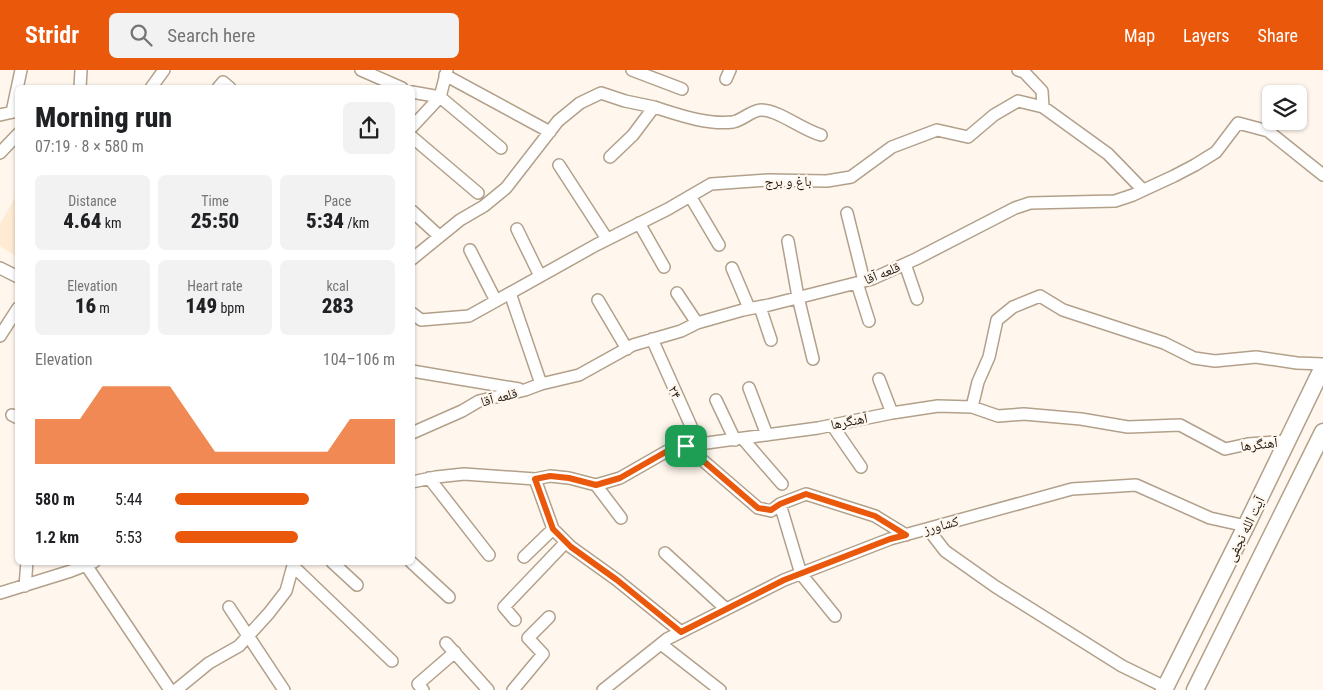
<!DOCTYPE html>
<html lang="en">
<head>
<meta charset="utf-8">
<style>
  :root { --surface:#fff; --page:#f2f2f2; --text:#202124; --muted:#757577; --accent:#ea580c }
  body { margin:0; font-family:"Roboto Condensed","Noto Naskh Arabic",sans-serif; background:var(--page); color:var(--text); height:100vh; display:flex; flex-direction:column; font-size:19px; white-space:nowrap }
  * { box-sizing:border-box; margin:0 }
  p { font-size:16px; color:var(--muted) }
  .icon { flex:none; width:28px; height:28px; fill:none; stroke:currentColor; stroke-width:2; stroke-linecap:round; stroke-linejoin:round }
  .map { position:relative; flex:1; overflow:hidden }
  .sheet { position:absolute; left:15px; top:15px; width:400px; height:480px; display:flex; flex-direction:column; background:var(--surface); border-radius:8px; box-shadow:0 1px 4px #0004 }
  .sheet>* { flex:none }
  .tools { position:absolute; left:1262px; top:15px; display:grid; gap:10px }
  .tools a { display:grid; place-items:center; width:45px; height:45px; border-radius:8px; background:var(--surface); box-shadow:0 1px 4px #0004; font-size:25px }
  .pin { position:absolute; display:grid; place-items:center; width:42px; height:42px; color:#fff; margin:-21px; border-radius:10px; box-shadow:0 2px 8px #0006 }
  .round { display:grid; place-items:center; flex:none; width:52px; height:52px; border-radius:8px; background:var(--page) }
  .headline { display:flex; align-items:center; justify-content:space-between; height:85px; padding:0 20px }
  h1 { font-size:28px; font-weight:800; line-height:38px }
  .metrics { display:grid; grid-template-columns:repeat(3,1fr); gap:8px; height:85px; padding:5px 20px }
  .metrics div { display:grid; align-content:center; border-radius:8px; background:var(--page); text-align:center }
  .metrics b { font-size:21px; font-weight:800 }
  .metrics small { font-size:14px; font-weight:400 }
  .metrics p { font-size:14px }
  .chart { height:140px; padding:10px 20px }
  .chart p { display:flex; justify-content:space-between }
  .chart svg { width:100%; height:90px; margin-top:5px; fill:var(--accent); opacity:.7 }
  ul { padding:0 20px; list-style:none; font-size:16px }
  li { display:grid; grid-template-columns:80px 60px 1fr; align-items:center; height:38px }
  li i { height:12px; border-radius:6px; background:var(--accent) }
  header { display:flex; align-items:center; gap:30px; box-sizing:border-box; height:70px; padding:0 25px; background:var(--accent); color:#fff }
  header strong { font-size:24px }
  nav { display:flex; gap:28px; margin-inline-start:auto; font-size:18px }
  .search { width:350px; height:45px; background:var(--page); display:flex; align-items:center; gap:12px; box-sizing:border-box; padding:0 18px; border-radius:8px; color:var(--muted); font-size:19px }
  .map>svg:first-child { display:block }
</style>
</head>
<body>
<header>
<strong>Stridr</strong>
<div class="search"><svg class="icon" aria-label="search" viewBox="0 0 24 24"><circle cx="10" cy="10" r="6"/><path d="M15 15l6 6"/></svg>Search here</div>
<nav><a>Map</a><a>Layers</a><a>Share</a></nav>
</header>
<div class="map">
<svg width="1323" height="620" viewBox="0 0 1323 620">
  <rect width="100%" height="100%" fill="#fff7ee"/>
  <path fill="#ffebd4" d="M17,124v63l-17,-11v-22z"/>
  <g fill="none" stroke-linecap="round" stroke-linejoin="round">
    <defs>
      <path id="minor" d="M361,0l41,18
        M632,0l50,19
        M1018,0l6,2 18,19 1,16
        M445,5l105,57
        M726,9l4,-9
        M80,18l1,-18
        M151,18l13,-18
        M218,18l5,-6 7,6
        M412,22l28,5 61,51
        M654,37c25,8 53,18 79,15 10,-2 19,-12 28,-12 18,0 41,20 60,25
        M12,42l9,-42
        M0,45l18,-4
        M412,57l28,-30 7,-27
        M412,67l66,56
        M0,83l18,-19
        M559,95l48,74
        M690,126l29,49
        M412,141l27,25
        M847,143l17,68
        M639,153l25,44
        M517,159l23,47
        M788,171l10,56 15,62
        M470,180l26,51
        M412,189l48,-39 24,-14 22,-18 52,-67 22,-18 21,-10 24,8 29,6 -21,28 -23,22
        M905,194l12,35
        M0,198l18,9
        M732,198l17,40
        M857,213l12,38
        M510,223l31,91
        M677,223l20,30
        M598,230l29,49
        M760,237l11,33
        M412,243l9,7 48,-4 127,-71 72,-36 43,-25 57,-4 59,1 24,-4 41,-30 45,-17 31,7 26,-22 24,-14 25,6 65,47 35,36
        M0,266l18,-28
        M652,269l47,105
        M412,301l107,18
        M879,309l13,34
        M749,318l18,47
        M716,330l19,40
        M972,337l6,-25 11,-25 8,-37 16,-13 27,-11 23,14 101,33 30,15 21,3 41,-4 41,6 26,1
        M12,345l6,3
        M832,355l29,42
        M412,363l50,-22 17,-10 46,-11 16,-6 38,-9 54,-30 48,-14 16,-8 46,-13 26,-5 103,-26 44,-20 99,-51 15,-5 85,-2 18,-6 41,-19 21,-11 21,-13 22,-29 30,8 55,44
        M743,369l39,45
        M686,376l72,62 13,3 9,-7 26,-10 69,22 31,19
        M429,408l60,77
        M535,409l18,50 18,18 46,33 64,52
        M412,412l24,-5 28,-3 71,5 15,-3 19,2 27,7 24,-7 49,-28 30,-6 119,-16 74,-15 46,-7 34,1 26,9 26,-2 57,5 47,8 52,-2 45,24 23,-5 39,-3
        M596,415l25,33
        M780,434l21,70 34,42
        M928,459l17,22 51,36 126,79 43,21
        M665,483l61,56
        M524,487l29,-28
        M332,492l25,23
        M411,492l38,35
        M86,495l84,125
        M293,496l99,95
        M25,516l2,-24
        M0,523l71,-22 23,-9
        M229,537l55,83
        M515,550l-11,-13 62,-65
        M446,573l42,47
        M661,574l59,46
        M176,620l33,-27 30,-17 30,-33 17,-22 8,-29
        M423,620l-5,-6 37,-32
        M513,620l30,-36 -15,-16 21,-21
        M603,620l64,-51 117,-59 106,-41 182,-50 64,-4 74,33 36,8"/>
      <path id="secondary" d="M1164,620l82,-164 77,-159
        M1195,620l128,-258"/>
    </defs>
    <use href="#minor" stroke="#b2a08a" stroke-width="14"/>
    <use href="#secondary" stroke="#b2a08a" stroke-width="19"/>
    <use href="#minor" stroke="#fff" stroke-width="11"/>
    <use href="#secondary" stroke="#fff" stroke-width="16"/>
  </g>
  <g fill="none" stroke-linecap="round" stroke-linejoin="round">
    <defs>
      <path id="route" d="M686,376l72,62 13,2 9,-6 26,-10 69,22 31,19 -16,4 -106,41 -103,52 -64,-52 -46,-33 -18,-18 -18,-50 15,-3 19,2 27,7 24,-7 49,-28z"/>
    </defs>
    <use href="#route" stroke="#fff" stroke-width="10"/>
    <use href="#route" stroke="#ea580c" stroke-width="6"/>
  </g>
  <g text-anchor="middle" stroke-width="4.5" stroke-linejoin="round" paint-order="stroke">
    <g font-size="14" fill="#201a11" stroke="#fff7ee">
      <text x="788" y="116">باغ و برج</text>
      <text transform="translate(882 203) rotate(-22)" y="5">قلعه آقا</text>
      <text transform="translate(675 322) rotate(66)" y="5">۲۴</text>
      <text transform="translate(499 327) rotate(-15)" y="5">قلعه آقا</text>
      <text transform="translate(849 351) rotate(-11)" y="5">آهنگرها</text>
      <text transform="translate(1259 374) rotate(-6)" y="5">آهنگرها</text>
      <text transform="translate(941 455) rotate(-15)" y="5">کشاورز</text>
      <text transform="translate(1245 459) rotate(-64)" y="5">آیت الله نجفی</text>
    </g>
  </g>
</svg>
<div class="tools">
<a><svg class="icon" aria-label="layers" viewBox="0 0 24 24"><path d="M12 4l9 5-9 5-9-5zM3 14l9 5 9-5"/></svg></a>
</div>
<div class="pin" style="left:686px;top:376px;background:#1e9e55"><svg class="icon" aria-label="arrive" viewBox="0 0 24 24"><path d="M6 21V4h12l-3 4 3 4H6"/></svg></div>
<section class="sheet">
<div class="headline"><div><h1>Morning run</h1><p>07:19 · 8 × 580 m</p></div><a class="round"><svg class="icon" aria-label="share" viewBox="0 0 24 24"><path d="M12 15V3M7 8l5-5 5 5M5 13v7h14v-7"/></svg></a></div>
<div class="metrics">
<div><p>Distance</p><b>4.64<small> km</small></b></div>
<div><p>Time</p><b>25:50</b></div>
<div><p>Pace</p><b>5:34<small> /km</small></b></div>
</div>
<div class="metrics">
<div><p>Elevation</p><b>16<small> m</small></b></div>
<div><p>Heart rate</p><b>149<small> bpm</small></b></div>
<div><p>kcal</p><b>283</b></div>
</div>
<div class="chart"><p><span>Elevation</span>104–106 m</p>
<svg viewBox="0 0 160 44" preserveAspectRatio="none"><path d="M0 44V22L10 22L20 22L30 6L40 6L50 6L60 6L70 22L80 38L90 38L100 38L110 38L120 38L130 38L140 22L150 22L160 22V44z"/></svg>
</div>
<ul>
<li><b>580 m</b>5:44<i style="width:61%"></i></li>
<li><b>1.2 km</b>5:53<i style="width:56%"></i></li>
</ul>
</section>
</div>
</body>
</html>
